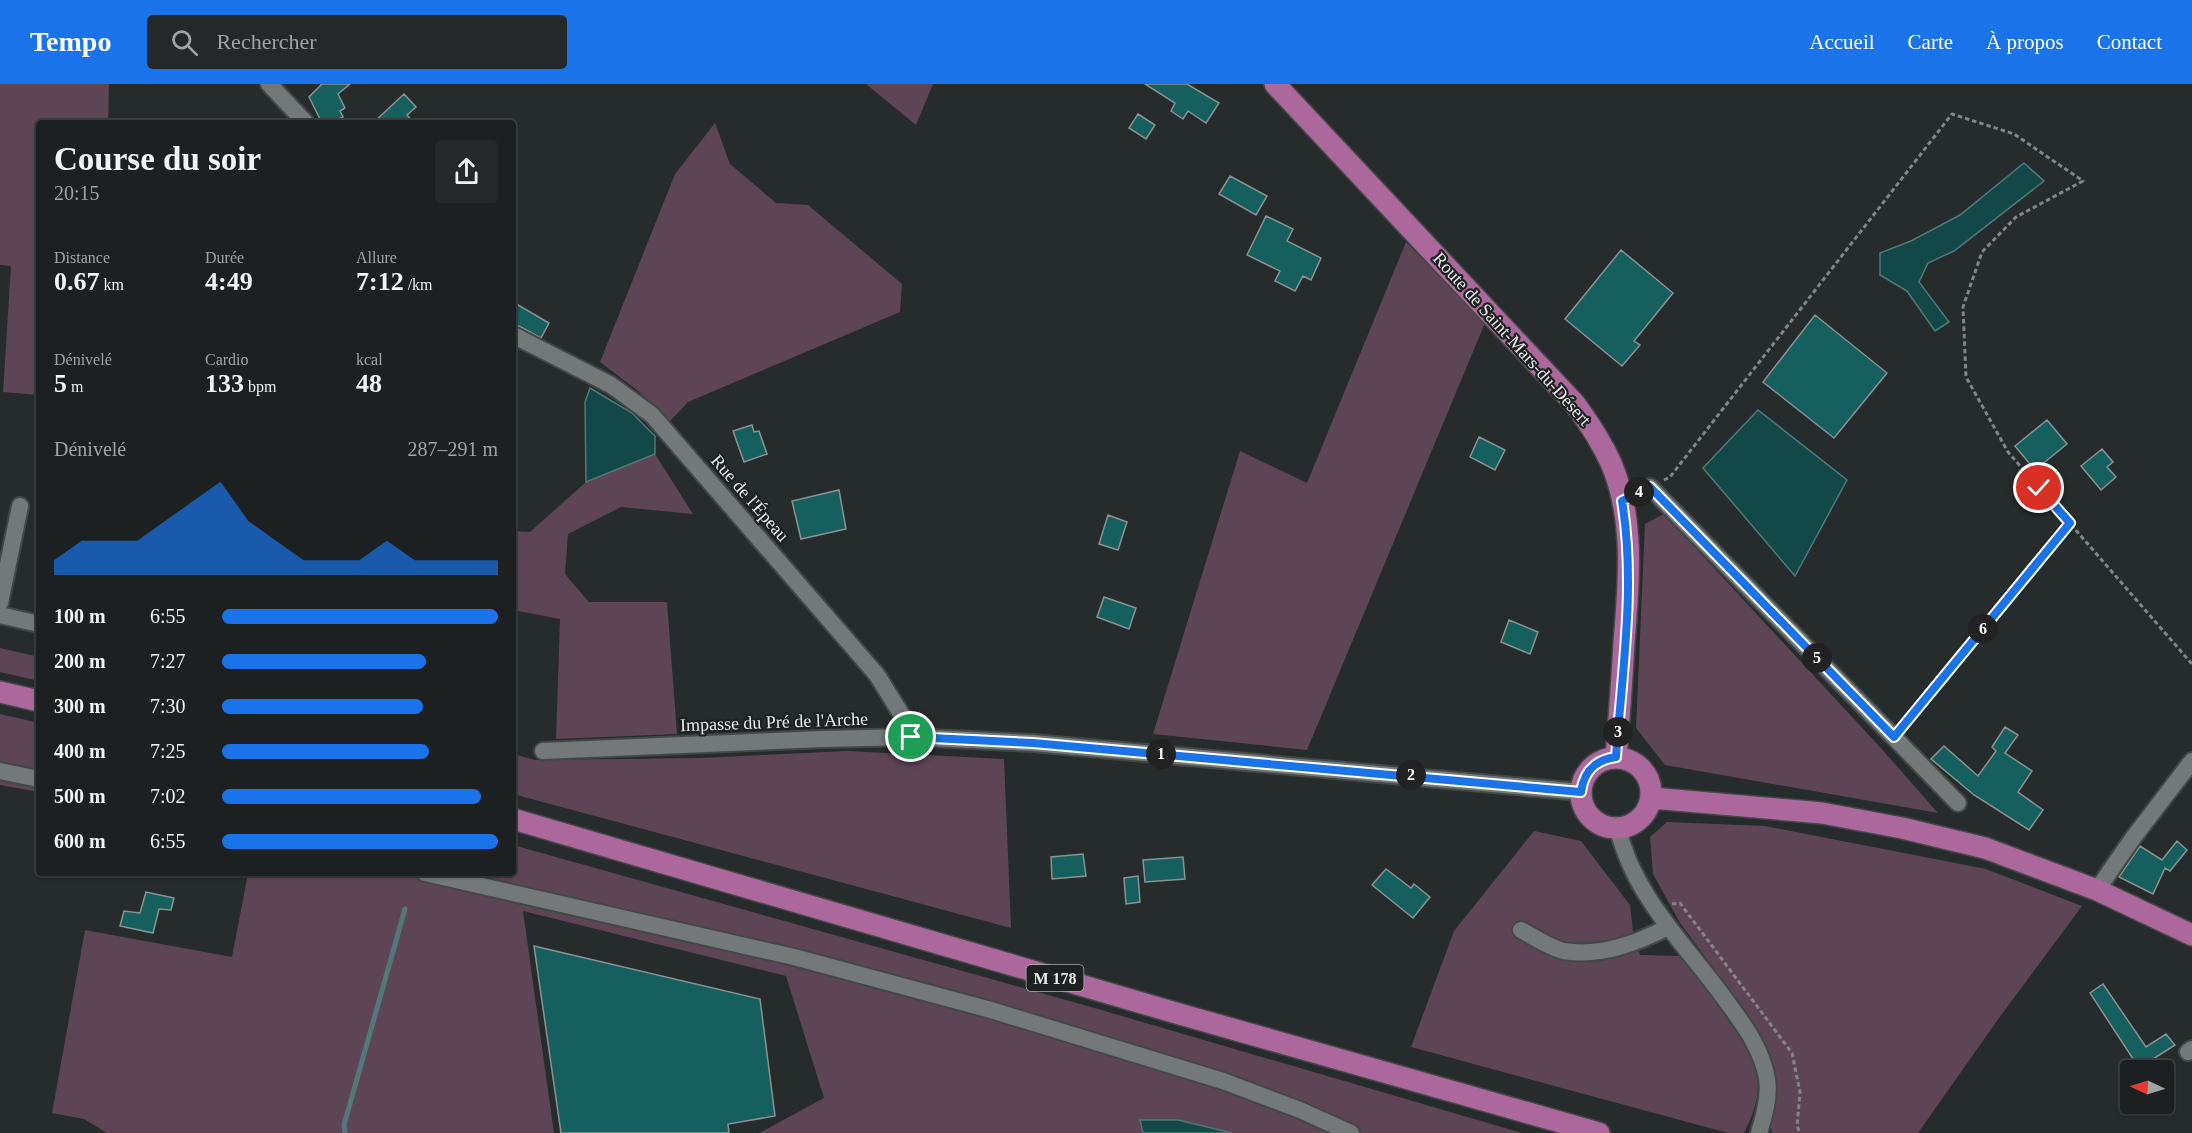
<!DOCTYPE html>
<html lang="fr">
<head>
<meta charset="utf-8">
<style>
  :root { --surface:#1c2020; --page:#252829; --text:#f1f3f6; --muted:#a0a3a5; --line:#3a3e3e; --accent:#1a73e8 }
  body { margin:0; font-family:"Times New Roman",serif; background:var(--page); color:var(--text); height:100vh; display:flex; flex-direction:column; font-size:22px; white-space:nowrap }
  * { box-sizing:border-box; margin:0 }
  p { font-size:20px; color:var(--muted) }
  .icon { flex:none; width:33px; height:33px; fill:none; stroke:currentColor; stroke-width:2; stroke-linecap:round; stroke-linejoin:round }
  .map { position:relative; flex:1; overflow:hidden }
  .panel { position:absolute; left:36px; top:36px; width:480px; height:756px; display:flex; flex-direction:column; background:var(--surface); border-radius:6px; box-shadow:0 2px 4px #0004,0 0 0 2px var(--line) }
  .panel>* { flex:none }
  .needle { width:39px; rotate:274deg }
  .tools { position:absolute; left:2120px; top:976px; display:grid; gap:12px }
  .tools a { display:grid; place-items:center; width:54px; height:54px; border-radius:6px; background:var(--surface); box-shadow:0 2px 4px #0004,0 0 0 2px var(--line); font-size:30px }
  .pin { position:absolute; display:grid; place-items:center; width:51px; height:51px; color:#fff; margin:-26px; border:3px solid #fff; border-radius:50%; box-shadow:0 2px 6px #0007 }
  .km { position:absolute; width:30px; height:30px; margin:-15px; border-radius:50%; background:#222; color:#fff; font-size:16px; line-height:30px; text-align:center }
  .round { display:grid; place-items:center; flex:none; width:63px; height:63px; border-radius:6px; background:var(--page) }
  .summary { display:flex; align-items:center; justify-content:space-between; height:102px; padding:0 18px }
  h1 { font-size:33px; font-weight:600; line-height:45px }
  .stats { display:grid; grid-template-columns:repeat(3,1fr); gap:9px; height:102px; padding:6px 18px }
  .stats div { display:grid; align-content:center }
  .stats b { font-size:26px; font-weight:600 }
  .stats small { font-size:16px; font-weight:400 }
  .stats p { font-size:16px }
  .chart { height:168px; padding:12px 18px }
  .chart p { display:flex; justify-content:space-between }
  .chart svg { width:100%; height:108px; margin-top:6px; fill:var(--accent); opacity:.7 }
  ul { padding:0 18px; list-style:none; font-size:20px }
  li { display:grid; grid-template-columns:96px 72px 1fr; align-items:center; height:45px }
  li i { height:15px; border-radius:8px; background:var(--accent) }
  header { display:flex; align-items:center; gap:36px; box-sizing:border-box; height:84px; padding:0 30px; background:var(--accent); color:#fff }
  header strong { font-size:28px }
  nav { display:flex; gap:33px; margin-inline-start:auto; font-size:21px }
  .search { width:420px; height:54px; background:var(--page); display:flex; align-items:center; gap:15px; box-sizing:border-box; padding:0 21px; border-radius:6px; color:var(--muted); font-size:22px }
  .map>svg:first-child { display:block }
</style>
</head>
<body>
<header>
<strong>Tempo</strong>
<div class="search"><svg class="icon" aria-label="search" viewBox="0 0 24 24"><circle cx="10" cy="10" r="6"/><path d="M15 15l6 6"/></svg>Rechercher</div>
<nav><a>Accueil</a><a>Carte</a><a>À propos</a><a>Contact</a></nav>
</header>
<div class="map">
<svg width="2192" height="1049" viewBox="0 0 2192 1049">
  <rect width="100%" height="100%" fill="#262b2b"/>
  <path fill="#5e4556" d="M0,0h109l-1,39h-69v272l-36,-3 8,-126 -11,-1z
    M866,0h67l-17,41z
    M715,39l15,41 46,39 32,2 94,79 -2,28 -212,90 -18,19 -32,-30 -38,-29 75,-188z
    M1406,158l79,81 -178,427 -154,-16 87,-283 67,32z
    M655,370l38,60 -72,-7 -53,27 -3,40 24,28h78l10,132 -121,5 4,-120 -47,-9v-79l17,1 56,-50z
    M1664,430l215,232 59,67 -273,-48 -29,-37 9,-204z
    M0,564l39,9v24l-39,-9z
    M0,630l39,9v69l-39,-7z
    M847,667l157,8 7,169 -498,-134v-40l22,6 167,-2z
    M1667,738l98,4 221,43 96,37 -83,112 -81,115h-146l-2,-8 6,-37 -1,-15 -9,-28 -19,-32 -67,-90 -27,-49 -3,-37z
    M1534,747l47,10 49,64 3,26 7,24 40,1c29,32 77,83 78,128 0,18 -6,33 -14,49h-16l-317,-86 43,-116z
    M513,761l578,162 431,126h-763l65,-35 -38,-122 -263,-65 31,222h-447l-23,-14 -32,-6 33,-183 147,27 16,-84h265z"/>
  <path fill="#124848" stroke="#527979" stroke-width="1.5" d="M2024,79l20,18 -90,70 -26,12 -9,19 30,40 -14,9 -28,-40 -27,-16v-22l31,-12 49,-26z
    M590,304l42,25 23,23v18l-69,28 -1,-80z
    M1758,326l89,70 -52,96 -92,-108z
    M1140,1036h38l54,13h-89z"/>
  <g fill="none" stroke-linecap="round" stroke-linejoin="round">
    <path stroke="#527979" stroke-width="5" d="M345,1049l-1,-8 61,-216"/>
  </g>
  <path fill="#155f5e" stroke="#8c9291" stroke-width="1.5" d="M322,0h28l-12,10 7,14 -5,3 3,6 -12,6h-9l-13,-26z
    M1145,0h42l32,19 -13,20 -18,-12 -5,8 -12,-8 4,-8z
    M404,10l12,13 -9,8 7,8h-41z
    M1138,30l17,11 -9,14 -17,-11z
    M1230,92l37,20 -11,19 -37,-21z
    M1266,132l27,13 -6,12 34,17 -10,22 -8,-4 -8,15 -20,-10 5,-10 -33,-16z
    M1621,166l52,43 -39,48 6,4 -18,21 -57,-47z
    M513,218l36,21 -8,15 -28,-15z
    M1815,231l72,58 -53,65 -71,-56z
    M2047,336l20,24 -32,26 -20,-24z
    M752,341l2,7 5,-1 8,23 -23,8 -11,-31z
    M1479,353l26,13 -10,20 -25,-13z
    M2102,365l11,13 -6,5 9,10 -15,13 -20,-24z
    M839,406l7,39 -45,10 -9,-38z
    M1108,431l19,7 -9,28 -19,-6z
    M1104,513l32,11 -7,21 -32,-12z
    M1509,536l29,12 -8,22 -29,-12z
    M2005,643l13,8 -13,18 27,18 -14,21 25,18 -14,20 -55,-35 -43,-36 13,-13 34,30 18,-25 -4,-4z
    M2177,757l10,9 -17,21 -5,-3 -12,26 -34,-17 21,-31 22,14z
    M1083,770l3,22 -34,3 -1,-22z
    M1183,773l2,22 -40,3 -2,-22z
    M1386,785l25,19 3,-4 16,13 -17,21 -41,-33z
    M1138,792l2,26 -14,2 -2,-26z
    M146,808l28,6 -3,12 -12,-1 -6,24 -33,-7 4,-15 16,2z
    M534,862l226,53 15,117 -47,8 1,9h-168z
    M2103,900l43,63 20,-13 9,11 -36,23 -49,-75z"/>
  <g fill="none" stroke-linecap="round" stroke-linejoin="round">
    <defs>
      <path id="minor" d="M269,0l37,39
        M513,251l98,50 41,30 225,260 31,50 3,12
        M1650,403l308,316
        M0,519l20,-97
        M0,531l39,9
        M543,667l279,-12 89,-2 122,6 548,49
        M0,687l39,8
        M1618,745c16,68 69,117 109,173 17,23 35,47 40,77 3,17 -3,38 -8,54
        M425,789l369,84 197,53 232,71 77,29 51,23
        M2097,806l36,-52 59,-77
        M1521,846c13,7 29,18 43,21 37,6 73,-8 104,-24
        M2188,968l4,-3"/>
      <path id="major" d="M1275,0l300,320c14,19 26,37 36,59 24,56 18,120 13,180 -2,38 -5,76 -8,114
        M0,608l39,9
        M1581 709a35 35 0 1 1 70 0a35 35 0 1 1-70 0Z
        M1652,714l170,15 80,15 83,20 112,42 95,45
        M513,735l663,194 423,120"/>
    </defs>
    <use href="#minor" stroke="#434847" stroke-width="20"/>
    <use href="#major" stroke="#434847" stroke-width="24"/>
    <path stroke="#828686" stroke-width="3" stroke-dasharray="4.5 3" stroke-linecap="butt" d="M1664,396l6,-3 282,-363 62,20 69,47 -67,36 -34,35 -19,55 3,70 42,75 184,212
      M1904,642l166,-203
      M1672,820l8,-1 112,150 8,39 -3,34 3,7"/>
    <use href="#minor" stroke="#737979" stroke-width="16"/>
    <use href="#major" stroke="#ac689c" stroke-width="21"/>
  </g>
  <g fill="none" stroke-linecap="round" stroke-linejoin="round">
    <defs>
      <path id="route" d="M911,653l122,6 548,49c3,-21 14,-32 35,-35 6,-85 20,-172 6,-256l28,-14 244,250 176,-214 -31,-35"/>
    </defs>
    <use href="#route" stroke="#fff" stroke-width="12"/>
    <use href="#route" stroke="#1a73e8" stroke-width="8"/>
  </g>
  <g text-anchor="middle" stroke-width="4.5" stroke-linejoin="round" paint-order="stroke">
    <rect fill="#1d2121" stroke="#acafaf" stroke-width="1.5" x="1026.5" y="881" width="57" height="26" rx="4.5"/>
    <g font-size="16" font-weight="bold" fill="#e9ecec">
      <text x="1055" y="900">M 178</text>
    </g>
    <g font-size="18" fill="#e9ecec" stroke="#1d2121">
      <text transform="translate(1512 255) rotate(48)" y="6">Route de Saint-Mars-du-Désert</text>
      <text transform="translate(750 414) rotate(49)" y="6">Rue de l'Épeau</text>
      <text transform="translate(774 638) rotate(-2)" y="6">Impasse du Pré de l'Arche</text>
    </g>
  </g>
</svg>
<div class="tools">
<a><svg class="needle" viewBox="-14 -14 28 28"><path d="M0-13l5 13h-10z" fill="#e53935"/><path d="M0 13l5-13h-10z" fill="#a0a3a5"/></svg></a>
</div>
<div class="pin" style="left:911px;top:653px;background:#1e9e55"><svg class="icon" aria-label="arrive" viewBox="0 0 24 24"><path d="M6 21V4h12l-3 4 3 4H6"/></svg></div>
<div class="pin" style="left:2039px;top:404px;background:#d93025"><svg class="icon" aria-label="check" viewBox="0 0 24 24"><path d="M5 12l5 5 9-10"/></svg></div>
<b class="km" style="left:1161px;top:670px">1</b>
<b class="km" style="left:1411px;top:691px">2</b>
<b class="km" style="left:1618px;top:648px">3</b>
<b class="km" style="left:1639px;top:408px">4</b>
<b class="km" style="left:1817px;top:574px">5</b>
<b class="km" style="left:1983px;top:545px">6</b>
<section class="panel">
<div class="summary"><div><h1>Course du soir</h1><p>20:15</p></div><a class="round"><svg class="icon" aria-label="share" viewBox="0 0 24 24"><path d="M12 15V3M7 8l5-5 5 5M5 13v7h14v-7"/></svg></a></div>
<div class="stats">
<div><p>Distance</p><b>0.67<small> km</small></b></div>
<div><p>Durée</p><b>4:49</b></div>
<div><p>Allure</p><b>7:12<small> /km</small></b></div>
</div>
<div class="stats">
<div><p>Dénivelé</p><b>5<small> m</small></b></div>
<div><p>Cardio</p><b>133<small> bpm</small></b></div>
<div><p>kcal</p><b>48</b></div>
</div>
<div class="chart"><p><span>Dénivelé</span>287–291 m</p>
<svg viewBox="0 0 160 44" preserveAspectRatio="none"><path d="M0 44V38L10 30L20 30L30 30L40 22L50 14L60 6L70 22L80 30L90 38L100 38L110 38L120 30L130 38L140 38L150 38L160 38V44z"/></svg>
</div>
<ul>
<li><b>100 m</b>6:55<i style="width:100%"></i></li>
<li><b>200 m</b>7:27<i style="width:74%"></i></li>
<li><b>300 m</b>7:30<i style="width:73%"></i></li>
<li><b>400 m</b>7:25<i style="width:75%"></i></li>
<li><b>500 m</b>7:02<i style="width:94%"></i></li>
<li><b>600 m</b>6:55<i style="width:100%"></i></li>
</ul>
</section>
</div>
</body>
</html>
